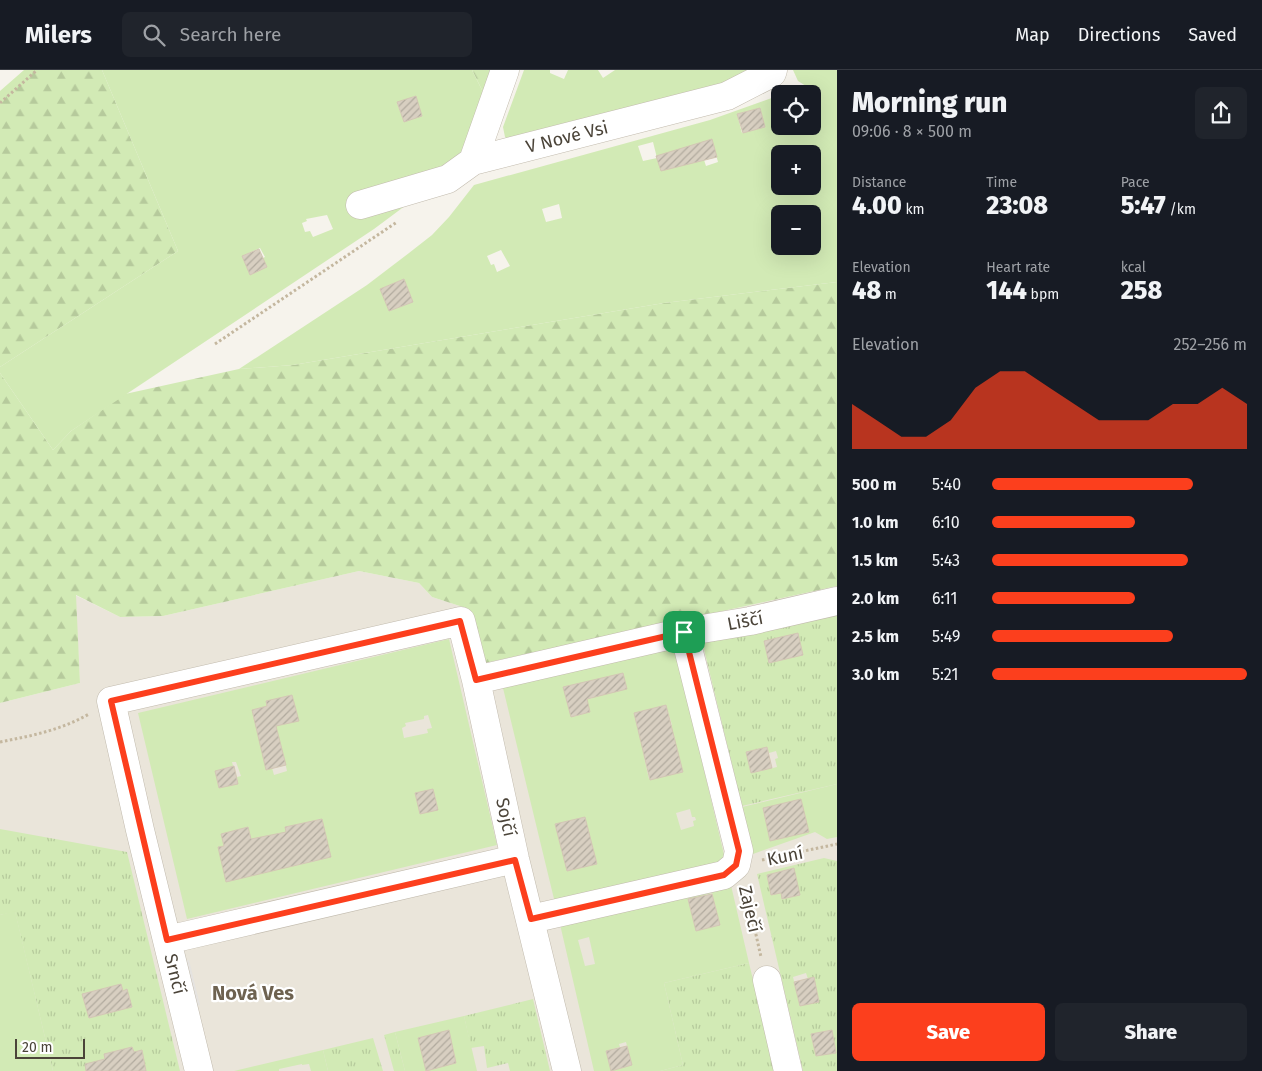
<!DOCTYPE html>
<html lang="en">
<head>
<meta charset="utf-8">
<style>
  :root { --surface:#171b24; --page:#20242c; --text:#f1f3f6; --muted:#9ea1a6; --line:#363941; --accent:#fc3f1d }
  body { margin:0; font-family:"Fira Sans",sans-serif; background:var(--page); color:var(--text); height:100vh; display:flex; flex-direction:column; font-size:19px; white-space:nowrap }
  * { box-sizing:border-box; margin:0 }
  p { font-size:16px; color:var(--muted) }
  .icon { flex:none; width:28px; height:28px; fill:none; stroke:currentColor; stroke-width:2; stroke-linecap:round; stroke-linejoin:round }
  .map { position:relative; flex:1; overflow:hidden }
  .side { display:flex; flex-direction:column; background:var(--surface); width:425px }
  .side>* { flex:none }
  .controls { position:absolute; left:771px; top:15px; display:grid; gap:10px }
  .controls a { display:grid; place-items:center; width:50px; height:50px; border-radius:8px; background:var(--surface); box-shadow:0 5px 20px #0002; font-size:25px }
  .scale { position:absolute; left:15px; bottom:12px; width:70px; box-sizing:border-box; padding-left:5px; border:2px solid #4b4439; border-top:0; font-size:14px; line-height:18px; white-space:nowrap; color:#4b4439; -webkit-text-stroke:4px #fff; paint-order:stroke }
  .pin { position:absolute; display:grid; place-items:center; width:42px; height:42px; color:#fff; margin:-21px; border-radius:10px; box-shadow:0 2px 8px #0006 }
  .round { display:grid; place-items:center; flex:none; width:52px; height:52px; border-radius:8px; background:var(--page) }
  .head { display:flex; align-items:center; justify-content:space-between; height:85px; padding:0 15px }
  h1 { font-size:28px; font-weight:800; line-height:38px }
  .stats { display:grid; grid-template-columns:repeat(3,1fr); gap:8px; height:85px; padding:5px 15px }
  .stats div { display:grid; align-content:center }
  .stats b { font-size:25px; font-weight:800 }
  .stats small { font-size:14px; font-weight:400 }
  .stats p { font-size:14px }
  .chart { height:140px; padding:10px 15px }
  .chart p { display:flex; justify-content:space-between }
  .chart svg { width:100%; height:90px; margin-top:5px; fill:var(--accent); opacity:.7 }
  .cta { display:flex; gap:10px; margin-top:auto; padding:10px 15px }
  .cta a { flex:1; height:58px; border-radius:8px; background:var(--accent); color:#fff; font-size:20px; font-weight:800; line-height:58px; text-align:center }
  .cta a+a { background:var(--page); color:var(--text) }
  ul { padding:0 15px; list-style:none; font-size:16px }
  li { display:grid; grid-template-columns:80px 60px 1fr; align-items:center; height:38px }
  li i { height:12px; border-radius:6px; background:var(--accent) }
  header { display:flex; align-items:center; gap:30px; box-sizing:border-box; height:70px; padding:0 25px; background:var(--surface); border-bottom:1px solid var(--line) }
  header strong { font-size:24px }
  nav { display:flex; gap:28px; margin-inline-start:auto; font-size:18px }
  .search { width:350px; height:45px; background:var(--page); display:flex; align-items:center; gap:12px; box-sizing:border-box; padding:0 18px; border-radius:8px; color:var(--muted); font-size:19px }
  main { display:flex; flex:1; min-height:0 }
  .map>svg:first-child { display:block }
</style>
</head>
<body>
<header>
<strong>Milers</strong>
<div class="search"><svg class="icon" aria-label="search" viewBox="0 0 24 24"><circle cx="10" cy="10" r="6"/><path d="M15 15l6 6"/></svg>Search here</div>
<nav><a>Map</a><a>Directions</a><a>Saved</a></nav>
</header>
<main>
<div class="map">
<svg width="837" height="1001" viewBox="0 0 837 1001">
  <defs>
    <pattern id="grass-tufts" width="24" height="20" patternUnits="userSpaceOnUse" patternTransform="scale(1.25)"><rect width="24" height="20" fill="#d2eab5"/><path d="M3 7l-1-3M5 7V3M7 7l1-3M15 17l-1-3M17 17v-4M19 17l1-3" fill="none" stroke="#b6ca9c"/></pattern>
    <pattern id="forest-firs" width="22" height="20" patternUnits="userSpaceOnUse" patternTransform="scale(1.25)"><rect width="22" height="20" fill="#d2eab5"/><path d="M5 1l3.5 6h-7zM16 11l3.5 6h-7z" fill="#b6ca9c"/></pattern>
    <pattern id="building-hatch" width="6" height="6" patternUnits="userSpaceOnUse" patternTransform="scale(1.25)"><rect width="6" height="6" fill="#d8cfc1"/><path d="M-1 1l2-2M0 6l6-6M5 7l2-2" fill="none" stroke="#b1aa9e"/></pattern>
  </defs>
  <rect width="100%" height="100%" fill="#f6f3ec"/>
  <path fill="#eae5da" d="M359,501l60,12 13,14 34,11 20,55 351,-77v485h-837v-368l80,-20 -5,-88 45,22 43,-1z"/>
  <path fill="url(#grass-tufts)" fill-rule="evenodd" d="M837,539v175l-95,22 -40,-165zM798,564l5,21 -34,8 -5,-22zM767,677l2,6 7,-2 2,7 -3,1 2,8 -26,6 -5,-21z
    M0,759l127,23 53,219h-34l-4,-21 -8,2 -2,-5 -28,7 1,5 -5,1 3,11h-50l-38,-159 -15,3zM121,914l2,7 4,-1 5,17 -43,11 -7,-24z
    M824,788l13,3v210h-34l-46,-197zM793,798l7,27 -18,4 -1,-6 -10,2 -4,-20zM806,903l2,6 6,-2 5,24 -19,5 -7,-29zM831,960l5,22 -20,4 -5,-22z
    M749,893l26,108h-115l23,-6 -19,-82z
    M533,929l17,72h-40l-2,-8 -21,5 -3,-22 -13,2 -7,-32z
    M395,962l10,39h-11l-10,-36z
    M373,968l10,33h-55l-5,-21z"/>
  <path fill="url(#forest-firs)" d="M24,0h78l76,181 -178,116v-276z
    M472,0h18l-7,22z
    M837,212v304l-352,77 -19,-55 -34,-11 -13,-14 -60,-12 -196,45 -43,1 -44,-22 4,88 -80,20v-330l53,77 18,-19 54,-37 114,-25 54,-4 371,-62z"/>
  <path fill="#d2eab5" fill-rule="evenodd" d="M102,0h370l11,22 -11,64 -98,73 -303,202 -18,19 -53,-77v-6l178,-116zM415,26l6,20 -17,6 -7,-19zM327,145l6,14 -20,8 -3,-6 -5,1 -3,-9 5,-2 -1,-2zM260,178l5,9 -2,1 4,9 -17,8 -8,-19z
    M524,0h26v3l14,6 4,-9h30l5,8 12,-8h137l-46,22 -195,50 -6,-5 -2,-10z
    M793,0h44v212l-173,21 -371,62 -54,4 128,-84 42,-32 23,-18 17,-18 25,-32 236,-65 70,-25v31h32v-32h-29l23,-8 -8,-5zM760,38l5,19 -23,6 -5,-19zM712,70l6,22 -12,4 -2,-6 -12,3zM653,72l4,16 -14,3 -5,-15zM780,84h32v32h-32zM559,134l3,14 -16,4 -4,-13zM780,144h32v32h-32zM501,180l9,16 -13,6 -3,-8 -3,1 -4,-9zM404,209l9,23 -24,9 -9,-22z
    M449,569l48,206 -310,74 -49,-206zM292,625l6,25 -41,10 -5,-20 15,-4 -1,-5zM428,645l4,13 -5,1 1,4 -24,5 -2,-10 4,-2 -1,-3 19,-4v-3zM283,683l4,18 -13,4 -5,-18zM232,692h4l5,14 -4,1 1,7 -19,4 -4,-17 18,-5zM433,719l5,20 -18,5 -5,-21zM321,749l10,38 -37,9 -9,-39zM248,757l3,12 -32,9 5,-2 -3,-12z
    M675,577l51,216 -171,40 -52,-215zM589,611l4,17 -6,1 3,13 -18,5 -3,-7 -6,-23zM666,635l6,20 -33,9 -5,-21zM677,680l5,22 -33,7 -5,-22zM690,739l2,8h3l1,3 -3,1 1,5 -13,4 -5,-17zM585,747l12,47 -30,7 -12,-47z
    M837,714v53l-10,2 -12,-7 -62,22 -11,-47zM801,729l-31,42 -7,-32z
    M730,811l19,82 -85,20 19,82 -23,6h-66l-35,-151zM712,823l8,32 -24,6 -8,-31zM589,867l6,27 -10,2 -7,-26zM626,972l6,23 -21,6 -5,-20 14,-4 -1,-3z
    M15,841l38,160h-53v-156z
    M464,946l13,55h-72l-10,-39zM449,960l7,33 -30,7 -8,-32z
    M323,980l5,21h-17l-2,-7 -7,1v-1l-23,5v2h-45z"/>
  <path fill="#e5e3e0" d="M189,890l11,45 -8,2 -10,-46z"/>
  <path fill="url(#building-hatch)" stroke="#d3c7b4" d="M416,26l6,20 -18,6 -7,-20z
    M760,38l5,19 -22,6 -6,-19z
    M712,69l5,18 -56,14 -5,-15z
    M259,179l8,18 -17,8 -8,-19z
    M404,209l9,23 -24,9 -9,-22z
    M798,563l5,22 -34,8 -5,-22z
    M623,603l4,16 -40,10 3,13 -19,5 -8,-30z
    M292,625l7,26 -23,5 10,39 -20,5 -14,-60 15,-4 -1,-5z
    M666,635l17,67 -33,8 -16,-67z
    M767,677l5,21 -21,5 -5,-21z
    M234,696l4,18 -19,4 -4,-17z
    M433,719l5,21 -18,4 -5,-21z
    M801,729l8,33 -39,9 -7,-33z
    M585,747l12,47 -30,7 -12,-47z
    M322,749l9,38 -105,25 -8,-35 6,-1 -3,-12 27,-7 3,12 35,-7 -1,-5z
    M794,798l6,27 -18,4 -1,-6 -10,2 -4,-20z
    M712,824l8,31 -24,6 -8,-32z
    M814,907l5,25 -19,4 -6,-24z
    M121,914l2,7 4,-2 5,18 -43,11 -7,-24z
    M449,960l7,33 -30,8 -8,-33z
    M832,960l4,23 -20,3 -5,-22z
    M627,976l5,19 -21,6 -5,-20z
    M132,977l2,5 8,-2 4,21h-60l-1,-7 20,-5 -1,-5z"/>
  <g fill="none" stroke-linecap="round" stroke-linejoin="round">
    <defs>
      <path id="minor" d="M473,91l32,-91
        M360,135l88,-26 25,-18 254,-65 45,-23 1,-3
        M476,610l208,-48 66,-11 87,-20
        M531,849l193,-44 12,-10 3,-14 -55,-219
        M167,870l348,-81
        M767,910l21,91
        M199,1001l-59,-241 -29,-129 350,-80 15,59 39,179 52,212"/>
    </defs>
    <use href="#minor" stroke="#c2bbae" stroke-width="29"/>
    <path stroke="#c4b79f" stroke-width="3" stroke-dasharray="2.5 2.5" stroke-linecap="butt" d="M0,33l37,-33
      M215,274l182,-122
      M0,672c31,-6 61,-12 89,-28
      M762,790l75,-16
      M746,820l15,67"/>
    <use href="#minor" stroke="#fff" stroke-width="28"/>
  </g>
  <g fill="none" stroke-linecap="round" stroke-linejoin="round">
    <defs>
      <path id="route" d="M460,551l16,59 208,-48 55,219 -3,14 -12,10 -193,44 -16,-59 -348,80 -56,-239z"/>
    </defs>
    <use href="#route" stroke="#fff" stroke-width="10"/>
    <use href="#route" stroke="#fc3f1d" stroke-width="6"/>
  </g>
  <g text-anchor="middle" stroke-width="4.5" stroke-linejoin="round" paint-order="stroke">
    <g font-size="18" fill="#4b4439" stroke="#fff">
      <text transform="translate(567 67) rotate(-14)" y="6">V Nové Vsi</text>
      <text transform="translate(745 551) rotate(-11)" y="6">Liščí</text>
      <text transform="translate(506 747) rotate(78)" y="6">Sojčí</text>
      <text transform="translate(785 786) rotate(-11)" y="6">Kuní</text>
      <text transform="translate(750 839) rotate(77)" y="6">Zaječí</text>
      <text transform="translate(175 904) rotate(76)" y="6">Srnčí</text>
    </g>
    <g font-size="20" font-weight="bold" fill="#6e6250" stroke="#fff">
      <text x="253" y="930">Nová Ves</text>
    </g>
  </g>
</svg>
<div class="controls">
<a><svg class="icon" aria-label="locate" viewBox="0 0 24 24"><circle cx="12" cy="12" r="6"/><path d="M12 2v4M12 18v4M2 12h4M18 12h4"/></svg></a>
<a>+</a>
<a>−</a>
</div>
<div class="scale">20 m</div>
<div class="pin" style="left:684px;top:562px;background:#1e9e55"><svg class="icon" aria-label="arrive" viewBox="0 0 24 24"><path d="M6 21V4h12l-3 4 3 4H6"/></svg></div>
</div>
<section class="side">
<div class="head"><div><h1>Morning run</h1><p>09:06 · 8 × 500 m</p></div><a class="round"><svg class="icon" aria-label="share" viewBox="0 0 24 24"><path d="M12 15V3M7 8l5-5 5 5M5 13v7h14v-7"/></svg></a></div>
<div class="stats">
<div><p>Distance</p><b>4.00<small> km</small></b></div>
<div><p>Time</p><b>23:08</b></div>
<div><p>Pace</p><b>5:47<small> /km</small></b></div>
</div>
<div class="stats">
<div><p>Elevation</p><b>48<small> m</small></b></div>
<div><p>Heart rate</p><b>144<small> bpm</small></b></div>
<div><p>kcal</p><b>258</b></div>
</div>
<div class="chart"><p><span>Elevation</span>252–256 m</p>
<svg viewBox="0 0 160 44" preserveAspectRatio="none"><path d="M0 44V22L10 30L20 38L30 38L40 30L50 14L60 6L70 6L80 14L90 22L100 30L110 30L120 30L130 22L140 22L150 14L160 22V44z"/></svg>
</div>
<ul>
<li><b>500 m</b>5:40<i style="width:79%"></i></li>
<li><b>1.0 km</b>6:10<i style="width:56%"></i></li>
<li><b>1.5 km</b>5:43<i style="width:77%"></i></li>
<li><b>2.0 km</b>6:11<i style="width:56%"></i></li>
<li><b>2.5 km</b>5:49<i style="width:71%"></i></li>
<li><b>3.0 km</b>5:21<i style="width:100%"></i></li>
</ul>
<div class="cta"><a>Save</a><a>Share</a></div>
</section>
</main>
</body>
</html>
